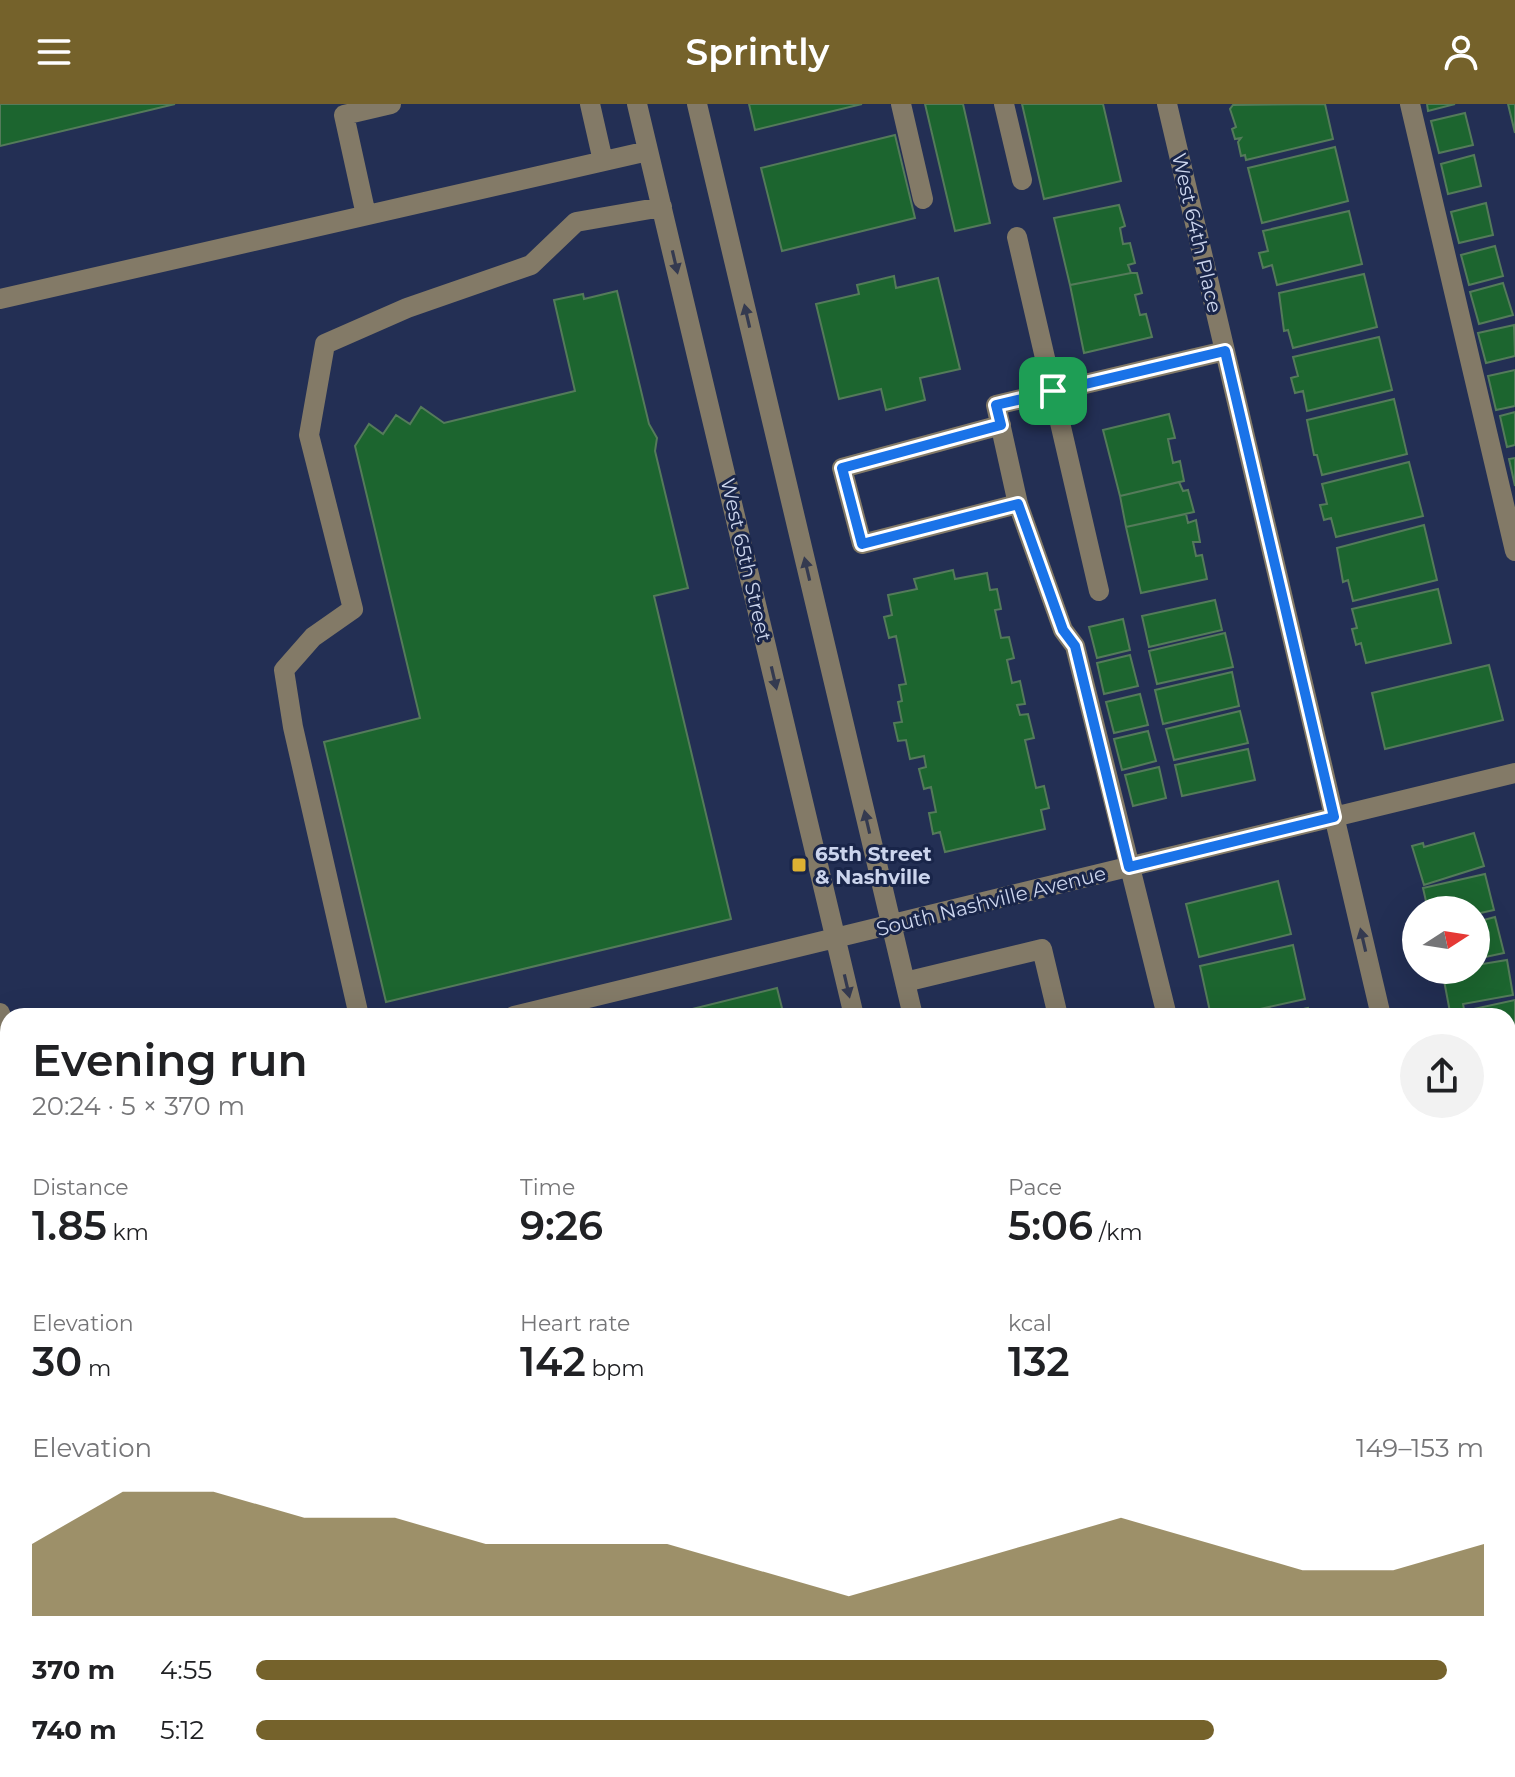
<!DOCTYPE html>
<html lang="en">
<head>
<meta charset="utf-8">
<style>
  :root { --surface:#fff; --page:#f2f2f2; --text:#202124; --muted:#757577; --accent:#75622b }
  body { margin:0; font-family:Montserrat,sans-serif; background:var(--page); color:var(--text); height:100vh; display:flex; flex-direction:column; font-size:30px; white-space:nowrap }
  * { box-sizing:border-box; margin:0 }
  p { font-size:26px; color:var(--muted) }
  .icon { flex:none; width:44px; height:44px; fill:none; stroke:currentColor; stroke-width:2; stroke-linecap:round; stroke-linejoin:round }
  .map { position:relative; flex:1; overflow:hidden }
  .details { position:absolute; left:0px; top:904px; width:1516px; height:770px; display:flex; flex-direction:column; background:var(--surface); border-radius:24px 24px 0 0; box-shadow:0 8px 32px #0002 }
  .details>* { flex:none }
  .needle { width:52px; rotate:78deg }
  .buttons { position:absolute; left:1402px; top:792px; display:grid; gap:16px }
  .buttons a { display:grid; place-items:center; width:88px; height:88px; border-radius:50%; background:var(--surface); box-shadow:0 8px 32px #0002; font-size:40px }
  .pin { position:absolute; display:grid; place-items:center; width:68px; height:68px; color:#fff; margin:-34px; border-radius:16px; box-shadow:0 4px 12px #0006 }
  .round { display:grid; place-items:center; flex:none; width:84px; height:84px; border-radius:42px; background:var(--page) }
  .overview { display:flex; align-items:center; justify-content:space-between; height:136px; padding:0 32px }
  h1 { font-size:44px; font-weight:600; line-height:60px }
  .stats { display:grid; grid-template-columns:repeat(3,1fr); gap:12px; height:136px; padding:8px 32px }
  .stats div { display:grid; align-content:center }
  .stats b { font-size:40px; font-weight:600 }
  .stats small { font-size:22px; font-weight:400 }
  .stats p { font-size:22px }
  .chart { height:224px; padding:16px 32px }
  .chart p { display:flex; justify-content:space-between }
  .chart svg { width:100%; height:144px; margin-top:8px; fill:var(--accent); opacity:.7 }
  ul { padding:0 32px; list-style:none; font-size:26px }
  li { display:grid; grid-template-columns:128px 96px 1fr; align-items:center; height:60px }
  li i { height:20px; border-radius:10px; background:var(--accent) }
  header { display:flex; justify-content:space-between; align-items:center; height:104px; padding:0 32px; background:var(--accent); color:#fff; font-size:36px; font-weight:600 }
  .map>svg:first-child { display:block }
</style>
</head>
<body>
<header><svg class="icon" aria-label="menu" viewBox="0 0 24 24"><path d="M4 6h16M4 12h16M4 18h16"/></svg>Sprintly<svg class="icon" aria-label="person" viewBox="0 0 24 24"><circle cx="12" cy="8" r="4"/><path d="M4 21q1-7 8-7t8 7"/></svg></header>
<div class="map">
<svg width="1515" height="1673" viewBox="0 0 1515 1673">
  <rect width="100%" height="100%" fill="#232f54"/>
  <path fill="#1c652f" stroke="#547b5a" stroke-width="2" d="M0,0h175l-175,42z
    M749,0h113l-107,26z
    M925,0h38l27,119 -35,8z
    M1022,0h81l18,77 -77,18z
    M1325,0l8,35 -87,21 -1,-5 -4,1 -3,-14 3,-4 -6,1 -3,-10 4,-2 -6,-18 3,-4z
    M1427,0h28l-27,7z
    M1508,0h7v29z
    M1465,9l8,32 -34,8 -8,-32z
    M895,31l20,83 -133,33 -21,-83z
    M1335,43l13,54 -86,22 -14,-55z
    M1474,51l7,31 -33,8 -7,-30z
    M1486,99l7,32 -34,8 -8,-31z
    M1119,101l6,21 -5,2 3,16 7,-1 5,20 -7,2 3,8 -61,12 -16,-67z
    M1349,107l13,53 -85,21 -5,-20 -9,3 -4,-15 9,-2 -5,-20z
    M1495,142l8,30 -34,9 -8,-30z
    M1131,169h6l5,20 -7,2 5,20 6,-1 6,23 -68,16 -14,-68z
    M1364,170l13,53 -84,21 -5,-18 -4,1 -5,-38z
    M894,172l2,12 42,-10 22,91 -40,9 5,22 -39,10 -5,-21 -42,10 -23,-95 43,-10 -2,-9z
    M1503,179l10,32 -34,9 -9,-32z
    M617,187l32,133 8,14 -2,13 33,137 -34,8 77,323 -345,83 -62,-260 96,-24 -65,-272 14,-22 14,10 13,-19 14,9 11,-17 23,16 131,-32 -21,-91 29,-6 1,5z
    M1514,221l1,31 -29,7 -8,-30z
    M1379,233l13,53 -85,21 -4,-20 -8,2 -4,-15 7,-2 -5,-19z
    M1515,266v36l-19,4 -8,-34z
    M1394,295l13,55 -85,21 -5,-20h-3l-7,-35z
    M1515,308v33l-8,2 -7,-31z
    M1169,310l6,24 -7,1 5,24 7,-2 4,20 -64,15 -17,-66z
    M1515,354v28l-6,-27z
    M1409,358l14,54 -87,21 -5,-19 -7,2 -4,-15 7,-1 -5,-20z
    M1179,378l4,9 5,-1 6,22 -68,15 -6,-31z
    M1186,410l2,9 8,-3 4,22h-7l3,14 6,-1 5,24 -66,14 -15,-66z
    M1424,421l13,55 -84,21 -5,-21 -5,2 -6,-34z
    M953,466l2,9 32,-6 3,17 7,-1 4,20 -6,1 6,28 8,-1 5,21 -7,2 5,23 8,-2 5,23 -8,1 3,10 8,-1 6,24 -9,2 11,48 8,-2 5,22 -8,2 4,19 -100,23 -5,-20 -7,2 -4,-21 7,-1 -5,-25 -7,2 -5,-20 7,-2 -2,-11 -14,3 -4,-19 -8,1 -4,-18 8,-1 -4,-20 4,-1 -3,-16 7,-1 -10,-48 -7,2 -5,-21 8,-2 -4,-20 29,-6 -3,-10z
    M1438,485l13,54 -85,20 -5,-20 -5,2 -4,-16 5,-1 -5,-19z
    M1215,496l7,30 -73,17 -7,-31z
    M1123,515l7,31 -33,8 -8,-31z
    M1225,529l8,34 -76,17 -8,-33z
    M1130,551l8,31 -34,8 -7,-31z
    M1489,561l14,55 -118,29 -13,-56z
    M1232,568l7,34 -76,18 -8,-34z
    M1140,590l8,31 -34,8 -8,-31z
    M1240,607l8,32 -74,17 -8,-31z
    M1148,627l8,30 -34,9 -8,-31z
    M1248,645l7,31 -73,16 -7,-31z
    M1159,663l7,31 -33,8 -8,-31z
    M1474,729l10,33 -60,19 -12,-39 11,-3 1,4z
    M1485,770l9,36 -18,4v-4h-48l-5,-22z
    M1278,777l13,53 -92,23 -13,-53z
    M1495,813l9,36 -28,6v-37z
    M1293,841l12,54 -76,17h-18l-11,-50z
    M1507,856l6,35 -50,9 1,5 -14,3 -8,-42h34v-5z
    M777,884l7,28h-120z
    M1515,896v37l-7,2v-23l-57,-2z
    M1308,904l2,8h-38z
    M1515,940v38l-7,2v-38z
    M1515,985v38l-7,1v-38z
    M1515,1029v37l-7,2v-37z
    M1515,1075v36l-7,4v-38z
    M1515,1118v40l-3,1 -4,-39z
    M8,1291v301l-8,2v-301z
    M51,1666h531l1,7h-530z
    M582,1666h76l-30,7h-45z
    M1158,1666h88l-31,7h-55z"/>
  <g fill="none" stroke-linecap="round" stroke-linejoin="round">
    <path stroke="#837a67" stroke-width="20" d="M590,0l13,57
      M637,0l217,912
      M697,0l216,912
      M901,0l22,95
      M1004,0l18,76
      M1167,0l214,912
      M1410,0l105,447
      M366,111l-22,-100 47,-11
      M1017,133l82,354
      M0,195l648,-148
      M1001,321l-159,43 20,76 156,-40
      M905,878l137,-33 16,67
      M0,909l8,34
      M359,912l-66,-289 -9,-57 29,-33 40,-28 -44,-174 16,-91 82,-36 124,-43 45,-43 86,-15
      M514,912l1001,-243
      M1167,912l-92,-370 -12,-16 -45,-126 -22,-99 229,-54
      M0,1036l8,-2
      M1508,1455l7,30
      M1508,1654l7,-2
      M1029,1666l2,7
      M1091,1666l2,7
      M1381,1666l1,7
      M799,1673l29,-7
      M1428,1673l30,-7"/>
  </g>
  <defs><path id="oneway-solid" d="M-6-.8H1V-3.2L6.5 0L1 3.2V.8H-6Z" transform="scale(2)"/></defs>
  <g fill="#343a50">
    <use href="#oneway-solid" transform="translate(675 158) rotate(77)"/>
    <use href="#oneway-solid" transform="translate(747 212) rotate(-103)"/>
    <use href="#oneway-solid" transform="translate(807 465) rotate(-103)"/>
    <use href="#oneway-solid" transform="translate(774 574) rotate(77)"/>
    <use href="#oneway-solid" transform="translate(867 718) rotate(-103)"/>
    <use href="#oneway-solid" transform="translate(1363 836) rotate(-103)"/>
    <use href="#oneway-solid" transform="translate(847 882) rotate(77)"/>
  </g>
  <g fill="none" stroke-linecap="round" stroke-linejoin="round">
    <defs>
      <path id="route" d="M1225,247l109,466 -205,50 -54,-221 -12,-16 -45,-126 -156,40 -20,-76 159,-43 -5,-20z"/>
    </defs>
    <use href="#route" stroke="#fff" stroke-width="16"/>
    <use href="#route" stroke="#1a73e8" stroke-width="10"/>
  </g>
  <rect fill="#ddb133" stroke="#192549" stroke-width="3" x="791" y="753" width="16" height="16" rx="4"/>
  <g text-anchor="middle" stroke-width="6" stroke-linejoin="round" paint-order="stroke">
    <g font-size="20" fill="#ccd5ed" stroke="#192549">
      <text transform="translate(1197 129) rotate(77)" y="7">West 64th Place</text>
      <text transform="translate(746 456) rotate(77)" y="7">West 65th Street</text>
      <text transform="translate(991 797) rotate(-14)" y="7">South Nashville Avenue</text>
    </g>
    <g font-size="20" font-weight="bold" fill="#ccd5ed" stroke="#192549" text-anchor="start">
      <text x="815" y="757">65th Street<tspan x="815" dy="23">&amp; Nashville</tspan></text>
    </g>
  </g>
</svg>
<div class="buttons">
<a><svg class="needle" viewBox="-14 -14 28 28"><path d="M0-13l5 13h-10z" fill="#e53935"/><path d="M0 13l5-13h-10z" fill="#757577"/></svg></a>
</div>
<div class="pin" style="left:1053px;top:287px;background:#1e9e55"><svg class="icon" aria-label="arrive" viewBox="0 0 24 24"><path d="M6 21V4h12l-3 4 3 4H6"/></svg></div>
<section class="details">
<div class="overview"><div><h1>Evening run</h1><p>20:24 · 5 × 370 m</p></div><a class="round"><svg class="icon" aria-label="share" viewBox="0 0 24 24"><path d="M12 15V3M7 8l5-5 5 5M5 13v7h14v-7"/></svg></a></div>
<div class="stats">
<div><p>Distance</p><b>1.85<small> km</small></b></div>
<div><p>Time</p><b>9:26</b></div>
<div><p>Pace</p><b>5:06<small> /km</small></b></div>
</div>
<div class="stats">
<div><p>Elevation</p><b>30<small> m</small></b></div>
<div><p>Heart rate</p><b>142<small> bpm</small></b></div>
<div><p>kcal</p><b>132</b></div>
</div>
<div class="chart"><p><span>Elevation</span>149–153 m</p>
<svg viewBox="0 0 160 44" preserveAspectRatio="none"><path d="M0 44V22L10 6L20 6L30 14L40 14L50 22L60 22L70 22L80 30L90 38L100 30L110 22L120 14L130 22L140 30L150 30L160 22V44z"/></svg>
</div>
<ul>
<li><b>370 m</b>4:55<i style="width:97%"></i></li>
<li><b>740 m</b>5:12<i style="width:78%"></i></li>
</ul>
</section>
</div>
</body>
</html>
